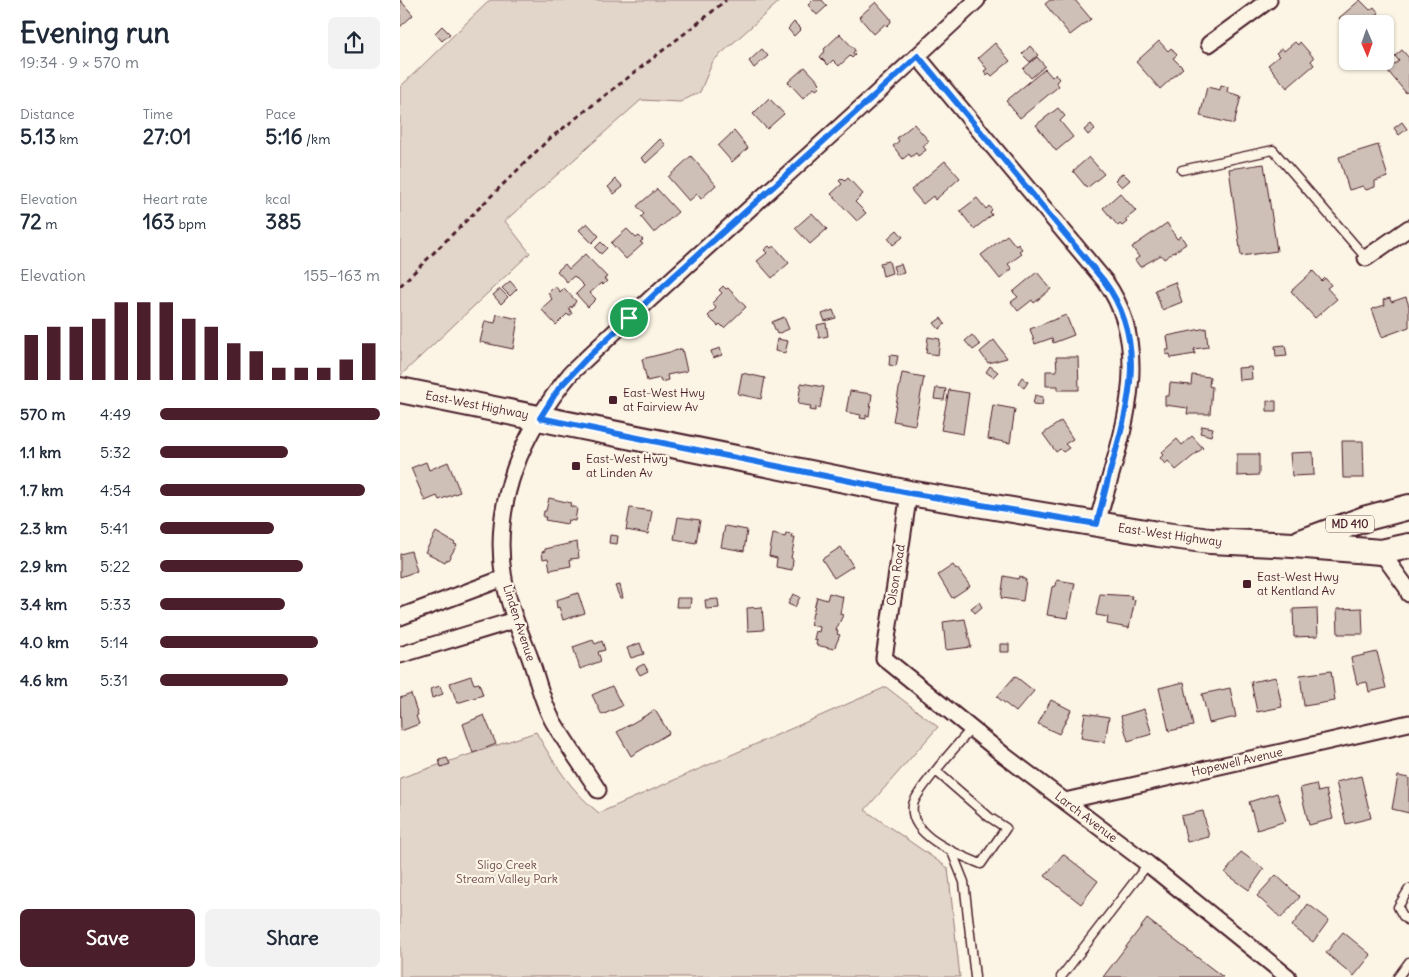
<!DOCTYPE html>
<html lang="en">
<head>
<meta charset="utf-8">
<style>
  :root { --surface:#fff; --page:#f2f2f3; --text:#1f2937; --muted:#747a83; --accent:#4a1f2b }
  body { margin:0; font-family:Delius,sans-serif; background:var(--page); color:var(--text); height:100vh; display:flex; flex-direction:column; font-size:19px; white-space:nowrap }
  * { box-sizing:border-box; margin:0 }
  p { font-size:16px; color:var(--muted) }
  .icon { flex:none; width:28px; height:28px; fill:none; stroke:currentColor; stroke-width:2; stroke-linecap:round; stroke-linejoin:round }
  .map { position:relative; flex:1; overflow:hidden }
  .side { display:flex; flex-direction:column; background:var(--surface); width:400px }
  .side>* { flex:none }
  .needle { width:32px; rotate:178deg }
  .fabs { position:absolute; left:939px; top:15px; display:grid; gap:10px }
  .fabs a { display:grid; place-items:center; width:55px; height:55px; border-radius:8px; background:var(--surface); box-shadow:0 1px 4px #0004; font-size:25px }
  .pin { position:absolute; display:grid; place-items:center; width:42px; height:42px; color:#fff; margin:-21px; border:2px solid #fff; border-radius:50%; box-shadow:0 1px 5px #0007 }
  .round { display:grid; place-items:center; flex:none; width:52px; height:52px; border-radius:8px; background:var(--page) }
  .head { display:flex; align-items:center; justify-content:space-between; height:85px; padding:0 20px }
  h1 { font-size:28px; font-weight:700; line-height:38px }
  .stats { display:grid; grid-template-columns:repeat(3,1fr); gap:8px; height:85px; padding:5px 20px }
  .stats div { display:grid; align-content:center }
  .stats b { font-size:21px; font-weight:700 }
  .stats small { font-size:14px; font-weight:400 }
  .stats p { font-size:14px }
  .chart { height:140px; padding:10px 20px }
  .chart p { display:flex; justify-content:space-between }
  .chart svg { width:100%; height:90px; margin-top:5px; stroke:var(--accent); stroke-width:6 }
  .button { display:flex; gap:10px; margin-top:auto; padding:10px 20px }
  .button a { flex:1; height:58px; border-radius:8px; background:var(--accent); color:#fff; font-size:20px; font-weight:700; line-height:58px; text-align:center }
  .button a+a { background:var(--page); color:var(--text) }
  ul { padding:0 20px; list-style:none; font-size:16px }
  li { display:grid; grid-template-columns:80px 60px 1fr; align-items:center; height:38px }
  li i { height:12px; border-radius:6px; background:var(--accent) }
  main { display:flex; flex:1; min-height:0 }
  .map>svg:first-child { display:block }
</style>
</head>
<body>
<main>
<section class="side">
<div class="head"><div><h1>Evening run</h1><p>19:34 · 9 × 570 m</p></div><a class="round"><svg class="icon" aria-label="share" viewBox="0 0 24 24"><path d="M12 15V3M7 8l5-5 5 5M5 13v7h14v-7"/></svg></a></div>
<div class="stats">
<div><p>Distance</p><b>5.13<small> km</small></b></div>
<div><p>Time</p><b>27:01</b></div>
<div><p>Pace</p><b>5:16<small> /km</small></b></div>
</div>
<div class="stats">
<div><p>Elevation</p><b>72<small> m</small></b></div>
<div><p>Heart rate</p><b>163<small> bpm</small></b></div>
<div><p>kcal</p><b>385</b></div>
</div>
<div class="chart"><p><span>Elevation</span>155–163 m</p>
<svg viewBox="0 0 160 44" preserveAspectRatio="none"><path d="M5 44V22M15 44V18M25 44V18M35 44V14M45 44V6M55 44V6M65 44V6M75 44V14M85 44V18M95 44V26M105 44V30M115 44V38M125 44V38M135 44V38M145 44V34M155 44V26"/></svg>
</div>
<ul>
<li><b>570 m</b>4:49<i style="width:100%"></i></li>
<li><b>1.1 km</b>5:32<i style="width:58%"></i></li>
<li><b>1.7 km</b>4:54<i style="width:93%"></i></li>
<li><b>2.3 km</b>5:41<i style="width:52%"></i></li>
<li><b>2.9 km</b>5:22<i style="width:65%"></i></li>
<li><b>3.4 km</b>5:33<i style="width:57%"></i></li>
<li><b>4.0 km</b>5:14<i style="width:72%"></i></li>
<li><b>4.6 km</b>5:31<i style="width:58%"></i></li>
</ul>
<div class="button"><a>Save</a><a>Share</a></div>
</section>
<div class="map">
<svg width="1009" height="977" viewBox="0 0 1009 977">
  <rect width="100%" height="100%" fill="#fcf5e5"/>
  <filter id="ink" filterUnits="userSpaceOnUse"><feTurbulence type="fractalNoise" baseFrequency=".02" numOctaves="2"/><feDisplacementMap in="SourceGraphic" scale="10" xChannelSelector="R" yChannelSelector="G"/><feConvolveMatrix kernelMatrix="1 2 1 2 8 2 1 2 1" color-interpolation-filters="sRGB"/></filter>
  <g filter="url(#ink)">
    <path fill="#e2d5ca" stroke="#967a7a" d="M90,0h291l-68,61 -13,31 -20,10 -39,-2 -136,121 25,32 -130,123v-289z
      M486,687l52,40 -73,83 83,58 12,109h-560v-199l136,-46c17,30 36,60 63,81z"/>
    <path fill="#cfc0b7" stroke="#4a1f2b" d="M0,0l13,15 -13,12z
      M413,0h9l5,6 -10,9 -9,-10z
      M650,0h25l16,19 -21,16 -25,-31z
      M960,0l10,10 4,-3 5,6 -4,3 7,8h-34v4l-9,-10z
      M476,2l14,16 1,4 -4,4 -2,-2 -11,10 -15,-17z
      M394,22l7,7 -7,7 -6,-7z
      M42,26l8,8 -8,7 -7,-8z
      M440,34l15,16 -2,3 2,2 -3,3 -2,-2 -11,10 -6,-6 -5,5 -8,-8 5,-6 -1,-2z
      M759,41l9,10 3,-3 6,7 -4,3 10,10 -23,21 -24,-27z
      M895,42l3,3 2,-3 14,16 -3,3 3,4 -27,23 -19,-23 11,-9 -3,-3 6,-5 2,3z
      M595,43l15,18 -18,15 -3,-3 -2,2 -3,-4 3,-2 -9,-11z
      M630,46l8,9 -8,7 -8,-8z
      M362,49l6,7 -14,12 -5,-7z
      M1002,50l7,8v32l-3,3 -19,-23 12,-9 -4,-5z
      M637,57l8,9 -14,12 -8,-9z
      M405,67l15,16 -2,2 2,2 -4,3 -2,-2 -11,10 -15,-16z
      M645,69l7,8 3,-3 4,5 -3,3 3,4 -39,32 -14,-17z
      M821,85l7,2 -1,5 14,4 -7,28 -34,-8 7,-29 13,3z
      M369,98l15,16 -17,15 -14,-15z
      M658,108l7,8 -5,5 13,16 -17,14 -20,-26z
      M1002,122l5,7 -8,6 -5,-7z
      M514,124l15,17 -6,5 3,4 -8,6 -2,-3 -5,4 -2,-3 -6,5 -10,-13 6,-5 -2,-3z
      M691,124l4,5 -7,6 -4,-5z
      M334,131l14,17 -16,14 -14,-16z
      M260,139l6,6 -20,18 -5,-5z
      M978,145l10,32 -13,4v6l-9,3 -3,-4 -14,4 -10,-33z
      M291,156l25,29 -15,14 -4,-5 -8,7 -21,-24z
      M689,157l15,17 -17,14 -14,-17z
      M545,161l15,17 -25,22 -2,-4 -10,8 -12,-14z
      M864,164l13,87 -36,5 -12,-87z
      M723,173l7,7 -8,7 -7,-7z
      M442,178l3,3 3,-3 15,16 -8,8 11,11 -9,8 -26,-27 11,-10 -3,-3z
      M216,179l7,8 -9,7 -6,-7z
      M257,189l21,23 -24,21 -13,-16 3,-3 -7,-8z
      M720,193l16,18 -11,9 2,2 -5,4 -2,-2 -2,2 -15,-18z
      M577,198l9,11 3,-3 3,4 -2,2 2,3 -18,14 -14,-18z
      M412,213l15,16 -17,15 -15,-16z
      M187,223l12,13 -7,7 -13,-13z
      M767,223l10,16 4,-3 5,8 -22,15 -3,-4 -21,12 -5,-7 4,-3 -7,-10z
      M227,229l9,9 3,-2 4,4 -3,2 3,2 -17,15 -15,-16z
      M497,230l6,7 -10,8 -5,-7z
      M607,235l9,11 2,-2 4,5 -3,2 3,3 -14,10 4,5 -12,10 -19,-24z
      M201,242l6,6 -6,6 -6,-6z
      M369,246l2,2 3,-2 15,17 -17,15 -15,-17 10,-8 -3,-3z
      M185,254l22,23 -3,2 3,2 -4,4 -2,-2 -11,10 6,6 -8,8 -12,-13 8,-8 -10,-10 -7,6 -10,-11 8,-7 4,5z
      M489,261l3,12 -9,3 -3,-13z
      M501,264l3,9 -8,2 -3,-9z
      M913,271l9,10 3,-3 6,7 -4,3 10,11 -22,19 -24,-27z
      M637,272l14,17 -17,14 -2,-3 -14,11 -7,-9 7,-5 -5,-5z
      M110,281l7,8 -7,7 -8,-8z
      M775,282l7,20 -20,8 -7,-20z
      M155,286l5,6 4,-4 12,13 -4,7 -1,-2 -2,2 3,6 -3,2 -2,-2 -11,11 -15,-16 11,-10 -4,-6z
      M323,286l3,3 2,-1 18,19 -22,21 -4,-4 -2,2 -10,-10 8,-8 -4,-5 10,-10 -3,-3z
      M100,289l8,8 -7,7 -8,-9z
      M1006,297l3,9v21l-27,10 -10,-28 13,-4 -2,-5 7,-2 1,4z
      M433,310l3,8 -11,3 -3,-7z
      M97,314l21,5 -5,30 -33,-7 5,-21 10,2z
      M666,315l8,20 -21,8 -1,-5 -17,6 -5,-15z
      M384,317l5,12 -12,5 -5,-12z
      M541,318l4,6 -6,5 -5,-6z
      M426,323l2,13 -9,2 -2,-13z
      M806,328l2,19 -14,2 1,5 -24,4 -1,-4 -4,1v-5h3l-2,-14z
      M572,335l8,10 -7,5 -8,-9z
      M528,337l12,2 -2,16 -12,-2z
      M377,339l11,2 -3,12 -10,-2z
      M594,340l13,18 -19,5 -8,-11z
      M885,345l2,11 -11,1 -1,-11z
      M320,348l2,7 -9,3 -2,-7z
      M282,349l5,22 -20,4 1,5 -7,2 -1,-4 -13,3 -5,-22z
      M490,355l8,1 -2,10 -7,-1z
      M656,357h22l1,33h-21v-4h-12v-15h11z
      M590,366l8,6 -5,5 -7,-5z
      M851,367l1,12 -13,1 -1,-12z
      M342,373l23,5 -4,21 -23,-5z
      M502,373l22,4 -9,48 -22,-4z
      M792,375l18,2 -1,9 3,1 -2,27h-23l1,-6 -23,-3v-9h4l1,-13 21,2z
      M622,377l6,5 -4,6 -6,-5z
      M401,383l23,4 -4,21 -4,-1v4l-6,-1 1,-4 -13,-2z
      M536,388l10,1 -2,11 -10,-1z
      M549,390l20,3 -6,41 -22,-4z
      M450,391l22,3 -3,22 -3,-1v4l-6,-1 1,-3 -15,-3z
      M635,395l8,2 -1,8 -9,-1z
      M867,401h9v10h-9z
      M593,405l22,4 -5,34 -22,-4z
      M661,421l12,18 -8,5 4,4 -6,4 -3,-3 -4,3 -13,-18z
      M802,426l11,2 -2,8 -11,-3z
      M792,436l11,12 -27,22 -8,-9 -3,3 -5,-6 3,-3 -2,-2 16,-14 5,6z
      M942,441h21l1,37h-21z
      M913,452l1,23 -22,1 -2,-23z
      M837,454h22v21l-22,1z
      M26,462l3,8 19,-8 12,30 -21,8 -2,-4 -12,5 -14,-33z
      M149,498l22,5 -1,3 7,2 -2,13 -7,-1 -1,4 -22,-4 1,-3h-3l1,-6h2z
      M230,508l22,3 -4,23 -22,-4z
      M278,517l22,3 -4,23 -22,-4z
      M325,526l22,4 -3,21 -23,-4z
      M36,532l19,11 -1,1 3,1 -9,15 -1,-1 -2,3 -20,-10z
      M373,534l12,3 1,-3 7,1 -1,3h3l-4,20 2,1 -1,11 -16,-3 1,-9 -8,-2z
      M210,535l8,1 -1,8 -8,-1z
      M177,542l2,16 -9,1 1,7 -21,4 -2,-12 -5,1 -1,-7 3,-1v-2z
      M441,547l12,19 -19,12 -12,-19z
      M11,551l6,20 -17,6v-23z
      M553,565l3,4 1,-1 13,18 -18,12 -14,-23z
      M604,576l14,3 1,-3 7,4 -3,21 -22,-3z
      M657,580l18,3 -7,35 -21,-3 5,-28 4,-1z
      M220,585l3,13h-3l-5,-12z
      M178,593l7,20 -22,7 -4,-13 -2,1 -1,-8z
      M429,593l14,4 -3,17 3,1 -7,15 2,1 -1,3 3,1 -6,14 -18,-4 1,-5 -3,-1 2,-8 3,1 1,-5 -10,-2 7,-28 10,3z
      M393,594l7,3 -5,10 -7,-3z
      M700,594l32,2 -1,3 4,1 -6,28 -22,-4 1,-7 -12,-2z
      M277,598h14l-1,9h-14z
      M318,599l1,9 -13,1 -1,-9z
      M579,602l3,5 -7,6 -4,-5z
      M362,607l2,23 -16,1 -1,-23z
      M917,608l1,28 -24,1 -1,-28z
      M962,608l1,26h-25l-1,-25z
      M565,619l6,28 -25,3 -3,-28z
      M193,640l2,4 7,-3 3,9 -7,2 3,9 -21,8 -7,-22z
      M240,643l4,11 -13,4 -4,-10z
      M600,644h9v8h-9z
      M977,652l9,36 -17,4 -2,-10 -10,2 -6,-26z
      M244,664l4,7 -8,4 -4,-7z
      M931,671l4,30 -31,5 -4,-31z
      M71,676l3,8 5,-1 4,12 -26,8 -7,-20z
      M615,676l19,15 -18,21 -19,-15z
      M876,677l6,30 -25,5 -6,-30z
      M784,682l9,44 -24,5 -10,-43z
      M40,686l3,8 -11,4 -2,-9z
      M212,686l10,20 -20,9 -10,-20z
      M830,688l6,29 -27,6 -7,-29z
      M11,694l7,21 -2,1 3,8 -18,7 -1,-33z
      M651,700l20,10 -12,24 -21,-10z
      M744,709l8,25 -24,7 -7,-25z
      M255,710l14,23 -38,23 -14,-24z
      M685,713l24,4 -4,25 -24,-4z
      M84,715l12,29 -23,9 -10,-29z
      M47,758l3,6 -9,3 -2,-7z
      M961,776l10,42 -25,6 -10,-42z
      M998,776l11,2v35l-17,-4z
      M916,784l2,8 8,-2 7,29 -24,6 -9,-37z
      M877,793l9,28 -29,9 -8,-28z
      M803,811l6,26 -22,5 -6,-26z
      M841,852l23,17 -15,21 -24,-17z
      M663,854l35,27 -17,23 -36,-28z
      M876,875l24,22 -19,21 -24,-22z
      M908,904l21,16 -16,22 -21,-16z
      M747,919l76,58h-120z
      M943,932l28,23 -17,21 -28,-23z"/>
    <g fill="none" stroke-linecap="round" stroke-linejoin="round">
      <defs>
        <path id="service" d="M782,170l91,-20 93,108
          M536,771l53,46 17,11 -25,36c-22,-9 -73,-28 -68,-59 2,-13 47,-63 58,-76
          M552,852l12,30 11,95
          M1009,889l-11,18 5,9 6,5
          M661,977l87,-113
          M998,977l11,-15"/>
        <path id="minor" d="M809,44l60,-44
          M518,57l187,224c53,74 12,165 -8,243
          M966,258l43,-30
          M509,493l-25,165 121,98 143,108 140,113
          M981,552l26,36 2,6
          M0,617l104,-39
          M0,655l115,-35
          M198,790c-15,-23 -30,-44 -44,-67 -12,-20 -17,-46 -25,-68 -10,-25 -20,-49 -25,-75 -13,-78 19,-149 67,-207 133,-127 273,-246 406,-373
          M665,801l344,-78"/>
        <path id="primary" d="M0,390l509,103 249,41 52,7 83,4 88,7 28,-6
          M901,542l66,-24 42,-11"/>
      </defs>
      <use href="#service" stroke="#4a1f2b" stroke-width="11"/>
      <use href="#minor" stroke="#4a1f2b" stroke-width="19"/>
      <use href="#primary" stroke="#4a1f2b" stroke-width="28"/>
      <path stroke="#4a1f2b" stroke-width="3" stroke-dasharray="5 4" stroke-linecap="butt" d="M0,286l148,-146 159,-124 19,-16"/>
      <use href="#service" stroke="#fcf5e5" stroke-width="8"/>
      <use href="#minor" stroke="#fcf5e5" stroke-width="15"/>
      <use href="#primary" stroke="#fcf5e5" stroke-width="24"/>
    </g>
  </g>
  <g fill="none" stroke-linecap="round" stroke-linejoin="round" filter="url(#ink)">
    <defs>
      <path id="route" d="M518,56l186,225c44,59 25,123 7,187 -5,19 -10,38 -14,56l-188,-31 -369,-75 19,-30 28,-30 85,-80z"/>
    </defs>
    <use href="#route" stroke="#fff" stroke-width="10"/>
    <use href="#route" stroke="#1a73e8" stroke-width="6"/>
  </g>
  <g fill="#4a1f2b" stroke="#fcf5e5" stroke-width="2">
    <rect x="208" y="395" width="10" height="10" rx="2.5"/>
    <rect x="171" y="461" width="10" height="10" rx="2.5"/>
    <rect x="842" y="579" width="10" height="10" rx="2.5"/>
  </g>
  <g text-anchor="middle" stroke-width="4.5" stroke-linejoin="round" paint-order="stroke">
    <rect fill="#fcf5e5" stroke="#7f5f63" stroke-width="1" x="926" y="515.5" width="48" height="17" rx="4"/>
    <g font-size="11" font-weight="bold" fill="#4a1f2b">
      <text x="950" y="528">MD 410</text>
    </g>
    <g font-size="12" fill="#4a1f2b" stroke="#fcf5e5" text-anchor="start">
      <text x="223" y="397">East-West Hwy<tspan x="223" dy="14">at Fairview Av</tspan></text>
      <text x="186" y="463">East-West Hwy<tspan x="186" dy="14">at Linden Av</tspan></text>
      <text x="857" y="581">East-West Hwy<tspan x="857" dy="14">at Kentland Av</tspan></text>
    </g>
    <g font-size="12" fill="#4a1f2b" stroke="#fcf5e5">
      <text transform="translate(77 405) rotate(11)" y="4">East-West Highway</text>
      <text transform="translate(770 535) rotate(8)" y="4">East-West Highway</text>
      <text transform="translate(496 575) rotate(-81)" y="4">Olson Road</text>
      <text transform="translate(119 623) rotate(72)" y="4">Linden Avenue</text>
      <text transform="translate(837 762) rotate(-13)" y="4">Hopewell Avenue</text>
      <text transform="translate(686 817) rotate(37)" y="4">Larch Avenue</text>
    </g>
    <g font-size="12" fill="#704c53" stroke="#fcf5e5">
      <text x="107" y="869">Sligo Creek<tspan x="107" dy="14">Stream Valley Park</tspan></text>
    </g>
  </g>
</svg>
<div class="fabs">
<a><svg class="needle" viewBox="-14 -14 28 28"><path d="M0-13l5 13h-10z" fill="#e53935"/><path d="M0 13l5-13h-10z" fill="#747a83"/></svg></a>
</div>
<div class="pin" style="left:229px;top:318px;background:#1e9e55"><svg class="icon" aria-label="arrive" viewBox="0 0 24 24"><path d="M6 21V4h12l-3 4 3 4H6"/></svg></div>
</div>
</main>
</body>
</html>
